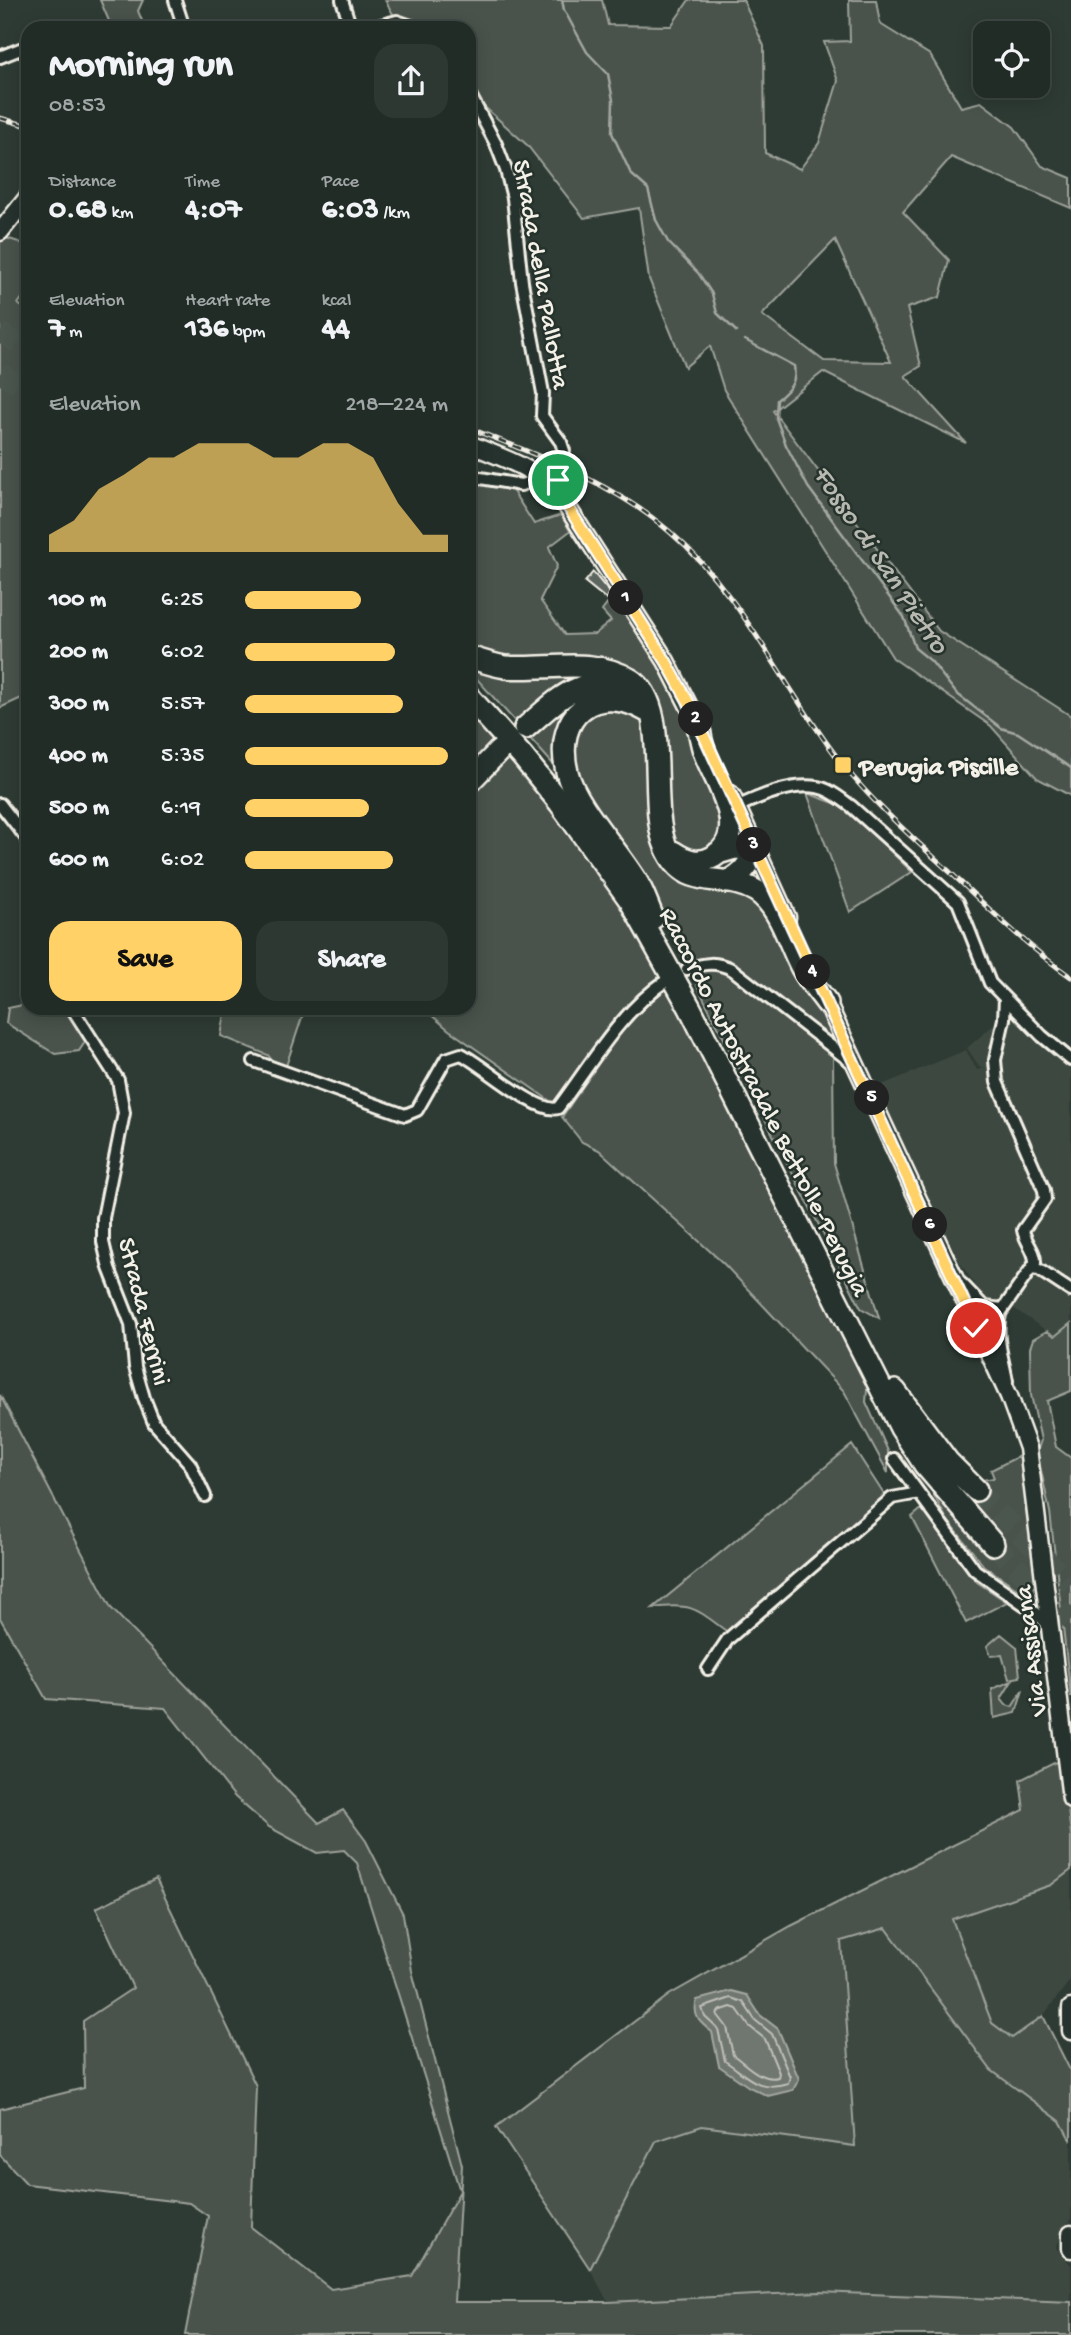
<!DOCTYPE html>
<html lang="en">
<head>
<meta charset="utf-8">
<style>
  :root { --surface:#222c27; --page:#2e3833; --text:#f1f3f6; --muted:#a2a7a7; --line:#3f4844; --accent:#ffd166 }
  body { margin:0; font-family:"Gochi Hand",sans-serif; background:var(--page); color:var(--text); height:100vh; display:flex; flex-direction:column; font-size:26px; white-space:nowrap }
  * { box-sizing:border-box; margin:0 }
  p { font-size:23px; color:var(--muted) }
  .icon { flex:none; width:38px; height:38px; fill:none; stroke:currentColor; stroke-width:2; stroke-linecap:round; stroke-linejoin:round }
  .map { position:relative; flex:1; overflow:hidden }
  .panel { position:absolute; left:21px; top:21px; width:455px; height:994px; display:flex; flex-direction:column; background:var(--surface); border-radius:21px; box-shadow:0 4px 18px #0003,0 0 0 2px var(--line) }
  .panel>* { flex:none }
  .buttons { position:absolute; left:973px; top:21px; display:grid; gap:14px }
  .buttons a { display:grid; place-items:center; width:77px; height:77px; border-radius:14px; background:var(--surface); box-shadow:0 4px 18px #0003,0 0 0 2px var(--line); font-size:35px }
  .pin { position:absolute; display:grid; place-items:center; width:60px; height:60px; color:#fff; margin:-30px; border:4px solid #fff; border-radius:50%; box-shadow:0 2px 7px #0007 }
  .km { position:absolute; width:35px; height:35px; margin:-18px; border-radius:50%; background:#222; color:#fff; font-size:19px; line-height:35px; text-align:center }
  .round { display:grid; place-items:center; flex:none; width:74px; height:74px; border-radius:21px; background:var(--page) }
  .summary { display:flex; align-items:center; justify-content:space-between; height:119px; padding:0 28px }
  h1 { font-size:38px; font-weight:800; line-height:52px }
  .figures { display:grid; grid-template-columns:repeat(3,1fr); gap:10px; height:119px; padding:7px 28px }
  .figures div { display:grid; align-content:center }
  .figures b { font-size:30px; font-weight:800 }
  .figures small { font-size:19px; font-weight:400 }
  .figures p { font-size:19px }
  .chart { height:196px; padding:14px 28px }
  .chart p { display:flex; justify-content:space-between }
  .chart svg { width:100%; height:126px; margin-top:7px; fill:var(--accent); opacity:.7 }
  .primary-button { display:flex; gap:14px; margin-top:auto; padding:14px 28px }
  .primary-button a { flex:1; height:80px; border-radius:21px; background:var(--accent); color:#111; font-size:28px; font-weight:800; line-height:80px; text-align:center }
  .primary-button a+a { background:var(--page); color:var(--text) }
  ul { padding:0 28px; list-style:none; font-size:23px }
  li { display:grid; grid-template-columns:112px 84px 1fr; align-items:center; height:52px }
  li i { height:18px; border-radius:9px; background:var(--accent) }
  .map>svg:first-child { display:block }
</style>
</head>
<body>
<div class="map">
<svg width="1071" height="2335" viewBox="0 0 1071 2335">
  <rect width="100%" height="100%" fill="#2e3b34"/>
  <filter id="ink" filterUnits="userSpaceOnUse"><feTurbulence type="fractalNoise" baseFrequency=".0143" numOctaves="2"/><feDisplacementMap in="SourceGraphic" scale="14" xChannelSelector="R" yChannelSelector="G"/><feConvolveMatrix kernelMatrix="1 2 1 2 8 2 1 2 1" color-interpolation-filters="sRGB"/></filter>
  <g filter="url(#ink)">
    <path fill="#3c4841" d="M1013,1014l58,53v256l-17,13 -45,-31 31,-39 2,-7 -15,-30 24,-35 -52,-124 -12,-2 48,113 3,13 -21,38 14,27 -32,43 -13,-1 -27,-40 -82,-174 89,-37 11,20 8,-2 -6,-2 -12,-18 32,-28z
      M1071,1870v109l-28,37 -31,22 -20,-15 -40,-105 99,-33z
      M886,1928l105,142 69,51 11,20v80l-6,4 -9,23 15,17v37l-252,-10 -211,10 -18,-33 66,-128 46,-15 153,20 -14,-205z"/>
    <path fill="#48524c" stroke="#9ea29a" stroke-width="2" fill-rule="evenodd" d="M100,0h43l-5,11 7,17h-33z
      M385,0h217l6,25 63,1 18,-26h54l21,46 1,107 35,16 19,-26 19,-62 -14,-39 26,-1 -1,-41h27l4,24 50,31 31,52 20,-5 33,25 28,39 29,12v30l-120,-51 -48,55 46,48 -9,37 -33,11 14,58 -16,10 61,67 -143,-71 -50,39 166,220 132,85v80l-34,-18 -46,-52 -98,-68 -169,-268 -14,-44 -25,21 -36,-88 -10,-71 -55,10 -57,-73 -58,-52v-65h-99l27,-7zM835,240l56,122 -67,-1 -62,-46z
      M0,236l28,9v45l-10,14 10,7v384l-28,13z
      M469,481l41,6 24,37 27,-9 9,16 -21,16 8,19 -17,34 25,35 30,-1 16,-13 -9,-10 13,-17 26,38 50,93 31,80v35l-24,16 -25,-11 -21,-153 -139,-34 -38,-4 -6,-4z
      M469,662l129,9 -78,56 -51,-57z
      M582,693l3,10 -25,69 -32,-36z
      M603,701l42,19 22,140 86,32 70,112 16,36 -6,17 1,106 45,155 -18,-10 -210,-413 -77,-113v-58z
      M469,714l51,56 74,91 73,119 201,398 -2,24 22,49v22l-44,-82 -121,-128 -124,-113 -17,-8 -20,-25 58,-85 -10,-3 -57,74 -104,-73 -26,-22h46z
      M807,793l38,14 67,65 -62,40z
      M28,1004v4h43l16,31 -8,12 -24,3 -49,-31 2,-15z
      M226,1008h79l-20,61 -11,-6 -6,-8 -47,-19z
      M1071,1323v68l-24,10 9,46 15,11v240l-21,-186 -13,-60 4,-12 -10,-45 -1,-47 3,-9 14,-8 8,5z
      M0,1395l111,213 208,215 24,-13 23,31 37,73 9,57 50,194 -8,137h154l211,-10 252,10v33h-886l23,-119 -19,-13 -162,-19 -27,-29v-46l84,-21 -1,-67 50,-33 -37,-80 60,-29 100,207 -5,141 80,62 81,-13 48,-85 -103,-328 -13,-13 -27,3 -48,-26 -34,-30 -70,-89 -119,-9 -46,-81z
      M852,1445l33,51 -156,137c-32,-23 -35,-31 -76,-25z
      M1021,1455l21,150 -58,-39 -38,-48 -23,-43 48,23 6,-17 17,-3 -3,-8z
      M924,1507l53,75 30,20 -41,21 -54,-106z
      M1001,1634l16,13 3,30 -11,2 -7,-24 -11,1 -4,-10z
      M1012,1681l-11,18 5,6 6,2 11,-17 -7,23 -22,5 -2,-29z
      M1062,1759l9,76v35l-20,15 -99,34 40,104 20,15 31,-22 28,56v69l-11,-20 -69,-51 -105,-142 -45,13 14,205 -153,-20 -46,15 -66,128 -94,-142 173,-132 122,-69 233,-116 -4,-30z"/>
    <path fill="#6f7770" stroke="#a4a8a0" stroke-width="2" d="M731,1991l16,4 13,20 18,14 21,50 -6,11 -25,6 -19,-9 -30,-21 -7,-34c-12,-9 -20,-16 -15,-32z"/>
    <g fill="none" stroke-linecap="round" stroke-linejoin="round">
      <path stroke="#bfc0b8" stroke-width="2" d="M731,1998l12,4 12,18 17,14 18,43 -2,6c-31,9 -39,-6 -63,-22l-7,-32 -13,-12 -3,-9z
        M731,2007l6,2 12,17 16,13 14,34 -1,4c-17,5 -32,-13 -45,-22l-6,-28 -10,-13 2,-3z"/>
      <path stroke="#a4a8a0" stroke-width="2.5" d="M562,0l2,10 23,42 21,22 5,26 -1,33 19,41 17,15 8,31 12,22 31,32 13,20 5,19 20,19
        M745,340l49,26c3,17 -5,24 -17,34l-1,18 10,27 22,42 96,130 11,31 16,13 25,32 45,35 17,5 53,35"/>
    </g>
    <path fill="#5c655e" stroke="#f4f1e8" stroke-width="2" d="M593,572l17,21 -4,6 -21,-17z"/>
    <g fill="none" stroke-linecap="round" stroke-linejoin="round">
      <path stroke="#4c564f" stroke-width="21" stroke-dasharray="21 10" stroke-linecap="butt" d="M0,332l28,18
        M0,373l28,17
        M976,1490l95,94
        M993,1544l78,76"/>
      <defs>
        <path id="street" d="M175,0l9,28
          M342,0l9,28
          M370,28l27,-7 20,7
          M0,57l28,-11
          M469,93l27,51 10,26 7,28 9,84 21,111 -1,23 19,26 3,9 -4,13
          M558,470v10l10,16
          M469,476l52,9 22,-7
          M0,804l28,36
          M737,807c23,-11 54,-24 80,-20 13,2 24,12 34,19l107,96 32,81 52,53 29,24
          M687,969c18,-6 29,-8 46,1l117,91
          M72,1008l46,72 6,33 -21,105v24l6,26 22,56 4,43 9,31 10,25 36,41 15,32
          M254,1061l151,54 12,-5 29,-51 15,-5c21,10 77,61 97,54 33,-44 63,-97 109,-128
          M1031,1269l8,1 32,21
          M962,1284l22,23 19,2
          M1000,1314c-5,23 3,44 7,67
          M976,1328l11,-2 9,-7 39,-56c1,-12 -10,-21 -12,-33l22,-31 -1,-9 -47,-108 -2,-22 9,-41 1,-20
          M894,1459l81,111 60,42 14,14
          M708,1669l20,-30 164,-141 27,-5"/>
        <path id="secondary" d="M0,232l28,-35
          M469,444c32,13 63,23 88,47l109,170 36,71
          M731,794l56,123
          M823,994l186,402 19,52 43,351
          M1071,2008v23
          M1071,2234v15"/>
        <path id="highway" d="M469,657c12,4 24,8 36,10 42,4 87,-11 126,13 41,25 16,125 35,167 19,46 57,24 90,44 24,15 33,53 46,77 7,13 17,24 25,35
          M469,697l53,59 38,47 70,97 60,108 211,420 24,37 68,79
          M647,711c-52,-30 -94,4 -80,61 8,34 52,79 71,112 6,10 10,23 15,34
          M525,728c33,-28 55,-56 102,-37
          M469,782l30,-31
          M673,852c13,9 26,13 40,5 39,-24 3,-74 -8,-103 -4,-10 -5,-22 -8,-32
          M718,853l17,-5 20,1c-6,17 -12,24 -28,33
          M895,1391l53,71 28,28"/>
      </defs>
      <use href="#street" stroke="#f4f1e8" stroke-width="16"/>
      <use href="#secondary" stroke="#f4f1e8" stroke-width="21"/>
      <use href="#highway" stroke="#f4f1e8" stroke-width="26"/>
      <use href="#street" stroke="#26332d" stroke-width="10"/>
      <use href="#secondary" stroke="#26332d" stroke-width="16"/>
      <use href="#highway" stroke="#26332d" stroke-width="21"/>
      <defs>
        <path id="rail" d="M0,118l28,8
          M469,428c70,28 143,54 201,104 74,63 113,157 173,233 32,40 71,74 108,108 39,37 77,74 120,104"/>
      </defs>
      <use href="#rail" stroke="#f4f1e8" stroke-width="5"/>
      <use href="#rail" stroke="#26332d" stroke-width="2.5" stroke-dasharray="8" stroke-linecap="butt"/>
    </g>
  </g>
  <g fill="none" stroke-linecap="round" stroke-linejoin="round" filter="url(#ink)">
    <defs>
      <path id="route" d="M558,480l11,19 -3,5 100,157 22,40 288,627"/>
    </defs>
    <use href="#route" stroke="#fff" stroke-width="14"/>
    <use href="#route" stroke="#ffd166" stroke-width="9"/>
  </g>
  <rect fill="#ffd166" stroke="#26332d" stroke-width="2.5" x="834" y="756" width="18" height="18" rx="3.5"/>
  <g text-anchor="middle" stroke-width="5" stroke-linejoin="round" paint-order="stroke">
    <g font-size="26" fill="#f4f1e8" stroke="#26332d">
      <text transform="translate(543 274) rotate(80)" y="9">Strada della Pallotta</text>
      <text transform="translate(766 1101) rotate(63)" y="9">Raccordo Autostradale Bettolle-Perugia</text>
      <text transform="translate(146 1311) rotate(76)" y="9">Strada Ferrini</text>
      <text transform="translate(1029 1651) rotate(-97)" y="9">Via Assisana</text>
    </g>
    <g font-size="26" font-weight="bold" fill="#f4f1e8" stroke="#26332d" text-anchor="start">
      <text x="859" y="774">Perugia Piscille</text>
    </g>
    <g font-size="28" font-style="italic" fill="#b8bab2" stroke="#26332d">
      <text transform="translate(883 558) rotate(56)" y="10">Fosso di San Pietro</text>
    </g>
  </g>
</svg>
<div class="buttons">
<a><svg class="icon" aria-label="locate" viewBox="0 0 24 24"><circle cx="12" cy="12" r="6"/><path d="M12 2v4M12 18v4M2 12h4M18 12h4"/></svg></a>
</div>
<div class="pin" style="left:558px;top:480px;background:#1e9e55"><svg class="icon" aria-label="arrive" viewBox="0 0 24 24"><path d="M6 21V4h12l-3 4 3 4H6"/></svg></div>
<div class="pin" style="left:976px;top:1328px;background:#d93025"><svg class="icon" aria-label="check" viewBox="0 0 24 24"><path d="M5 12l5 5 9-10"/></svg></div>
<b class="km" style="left:626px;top:598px">1</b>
<b class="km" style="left:696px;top:719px">2</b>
<b class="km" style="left:754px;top:845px">3</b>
<b class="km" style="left:813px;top:972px">4</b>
<b class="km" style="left:872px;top:1098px">5</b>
<b class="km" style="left:930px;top:1225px">6</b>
<section class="panel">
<div class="summary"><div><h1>Morning run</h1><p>08:53</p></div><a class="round"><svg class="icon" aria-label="share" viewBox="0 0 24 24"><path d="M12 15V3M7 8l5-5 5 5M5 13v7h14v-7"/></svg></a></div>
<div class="figures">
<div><p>Distance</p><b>0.68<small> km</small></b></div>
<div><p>Time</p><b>4:07</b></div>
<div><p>Pace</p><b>6:03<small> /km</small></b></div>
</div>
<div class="figures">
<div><p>Elevation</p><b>7<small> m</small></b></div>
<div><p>Heart rate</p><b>136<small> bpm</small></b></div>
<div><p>kcal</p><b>44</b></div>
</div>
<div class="chart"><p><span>Elevation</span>218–224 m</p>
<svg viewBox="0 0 160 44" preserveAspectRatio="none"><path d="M0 44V38L10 33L20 22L30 17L40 11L50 11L60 6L70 6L80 6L90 11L100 11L110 6L120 6L130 11L140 27L150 38L160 38V44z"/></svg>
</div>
<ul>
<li><b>100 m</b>6:25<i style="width:57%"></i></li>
<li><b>200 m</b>6:02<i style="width:74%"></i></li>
<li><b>300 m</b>5:57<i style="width:78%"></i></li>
<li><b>400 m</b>5:35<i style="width:100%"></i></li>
<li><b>500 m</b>6:19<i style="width:61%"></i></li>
<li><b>600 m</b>6:02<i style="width:73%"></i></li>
</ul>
<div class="primary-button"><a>Save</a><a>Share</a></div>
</section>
</div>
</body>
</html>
